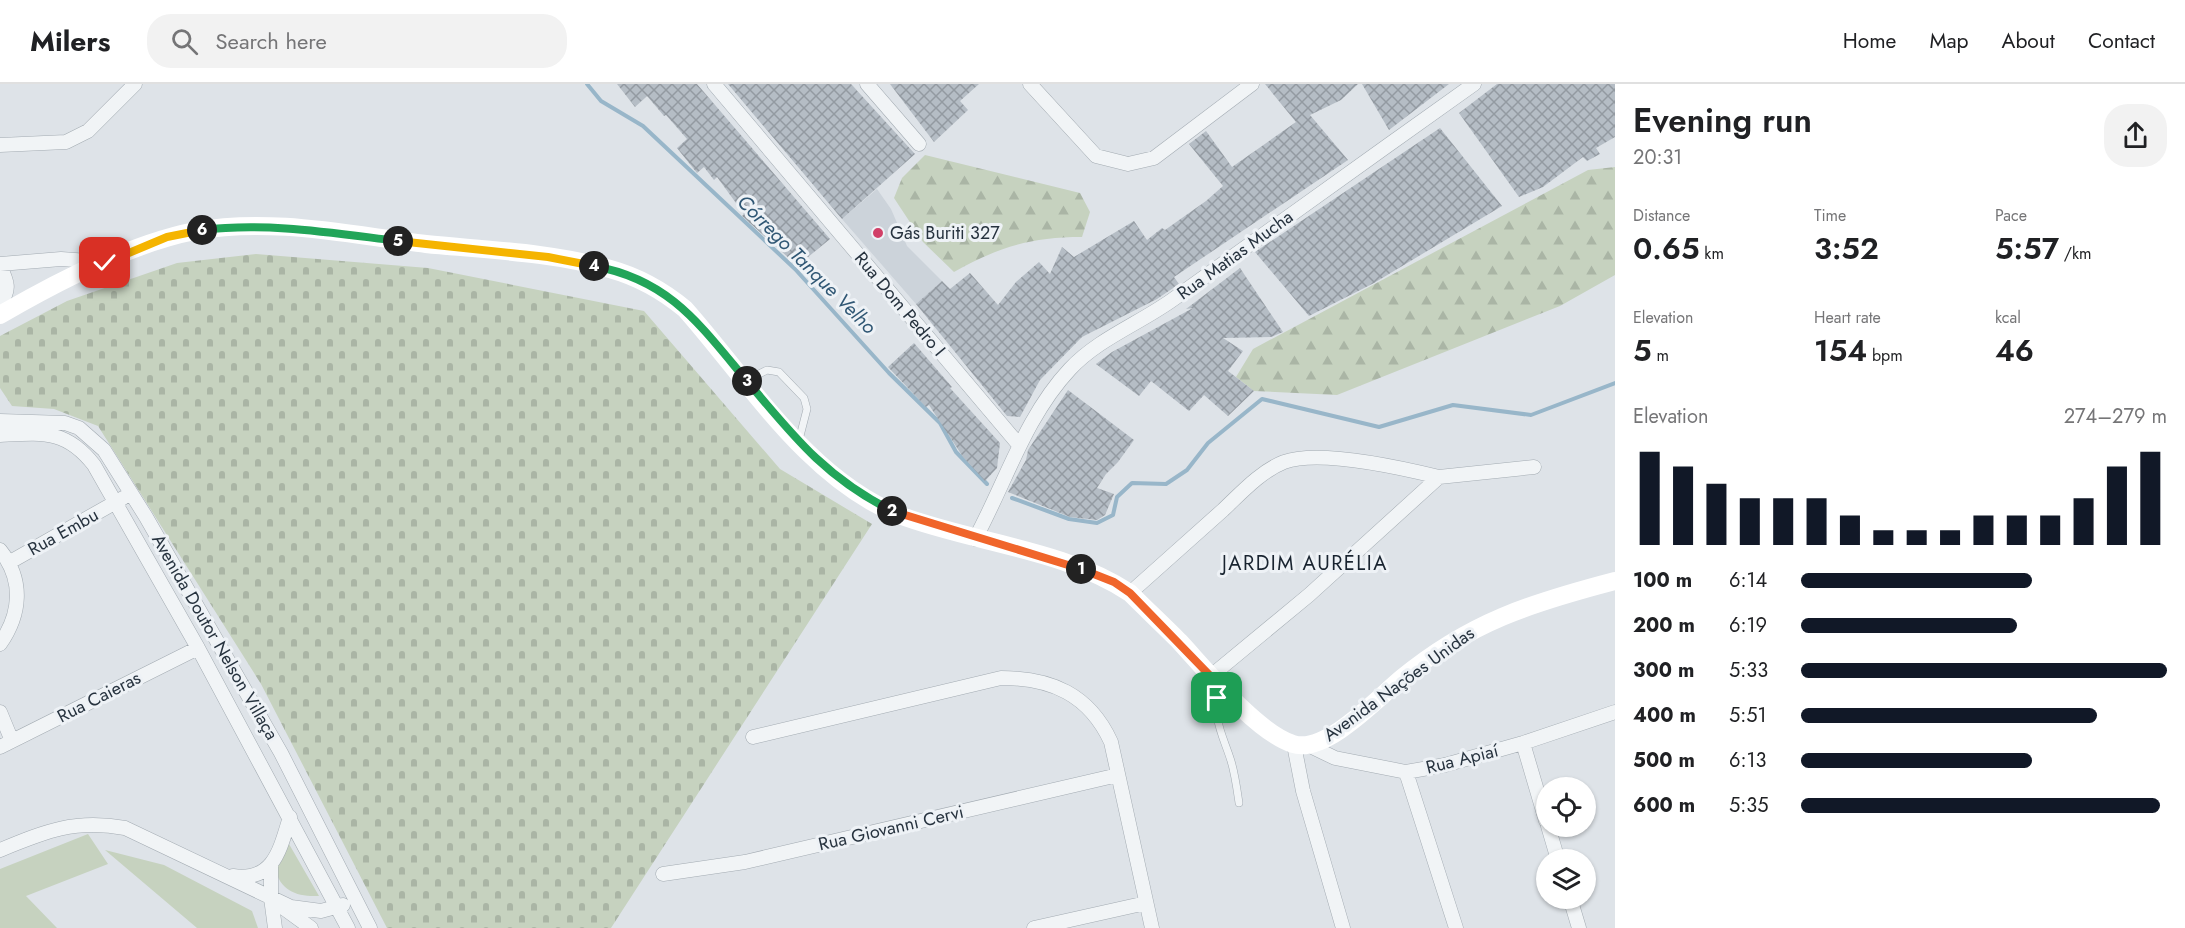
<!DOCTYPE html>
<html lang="en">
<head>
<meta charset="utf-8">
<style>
  :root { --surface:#fff; --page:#f2f2f2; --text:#202124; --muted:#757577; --line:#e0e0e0; --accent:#111827 }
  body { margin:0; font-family:Jost,sans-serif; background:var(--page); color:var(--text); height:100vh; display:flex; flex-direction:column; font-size:22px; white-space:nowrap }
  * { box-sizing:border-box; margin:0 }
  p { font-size:20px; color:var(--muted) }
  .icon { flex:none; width:33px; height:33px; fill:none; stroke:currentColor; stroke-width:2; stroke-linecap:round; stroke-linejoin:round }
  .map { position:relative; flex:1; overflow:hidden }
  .sheet { display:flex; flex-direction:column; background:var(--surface); width:570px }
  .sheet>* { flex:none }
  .fabs { position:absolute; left:1536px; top:693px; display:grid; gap:12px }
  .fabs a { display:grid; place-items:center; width:60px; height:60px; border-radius:50%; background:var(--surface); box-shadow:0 2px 4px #0004; font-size:30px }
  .pin { position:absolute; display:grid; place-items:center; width:51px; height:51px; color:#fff; margin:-26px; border-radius:12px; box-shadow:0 3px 9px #0006 }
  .km { position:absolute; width:30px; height:30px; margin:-15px; border-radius:50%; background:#222; color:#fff; font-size:16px; line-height:30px; text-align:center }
  .round { display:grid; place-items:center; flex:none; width:63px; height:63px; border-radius:24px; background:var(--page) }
  .overview { display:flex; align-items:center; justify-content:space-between; height:102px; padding:0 18px }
  h1 { font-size:33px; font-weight:600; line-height:45px }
  .figures { display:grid; grid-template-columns:repeat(3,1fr); gap:9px; height:102px; padding:6px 18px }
  .figures div { display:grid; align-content:center }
  .figures b { font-size:30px; font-weight:600 }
  .figures small { font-size:16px; font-weight:400 }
  .figures p { font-size:16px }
  .chart { height:168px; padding:12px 18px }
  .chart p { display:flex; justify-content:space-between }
  .chart svg { width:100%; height:108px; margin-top:6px; stroke:var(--accent); stroke-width:6 }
  ul { padding:0 18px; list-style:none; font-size:20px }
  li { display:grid; grid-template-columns:96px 72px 1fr; align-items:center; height:45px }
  li i { height:15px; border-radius:8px; background:var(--accent) }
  header { display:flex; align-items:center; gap:36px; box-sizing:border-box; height:84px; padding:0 30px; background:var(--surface); border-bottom:2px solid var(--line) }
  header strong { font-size:28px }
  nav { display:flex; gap:33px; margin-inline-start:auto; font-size:21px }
  .search { width:420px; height:54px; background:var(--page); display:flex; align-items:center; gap:15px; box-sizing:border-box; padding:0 21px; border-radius:24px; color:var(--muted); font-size:22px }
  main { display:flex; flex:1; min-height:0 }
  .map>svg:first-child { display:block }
</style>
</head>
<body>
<header>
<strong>Milers</strong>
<div class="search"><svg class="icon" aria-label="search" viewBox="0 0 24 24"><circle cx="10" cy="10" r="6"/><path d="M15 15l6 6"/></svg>Search here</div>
<nav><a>Home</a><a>Map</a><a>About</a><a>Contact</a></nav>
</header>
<main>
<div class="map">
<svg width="1615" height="844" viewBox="0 0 1615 844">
  <defs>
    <pattern id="forest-firs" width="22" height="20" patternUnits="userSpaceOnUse" patternTransform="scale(1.5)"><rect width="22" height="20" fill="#c6d2bf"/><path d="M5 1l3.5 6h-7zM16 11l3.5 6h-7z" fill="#aab5a5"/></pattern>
    <pattern id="cemetery-stones" width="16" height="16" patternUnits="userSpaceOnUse" patternTransform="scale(1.5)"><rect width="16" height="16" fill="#c6d2bf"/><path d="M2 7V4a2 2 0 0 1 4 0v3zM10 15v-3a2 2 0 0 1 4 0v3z" fill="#aab5a5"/></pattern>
    <pattern id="building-cross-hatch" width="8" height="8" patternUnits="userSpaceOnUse" patternTransform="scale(1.5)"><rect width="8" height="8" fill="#b5bdc5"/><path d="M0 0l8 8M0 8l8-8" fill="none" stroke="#939aa1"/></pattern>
  </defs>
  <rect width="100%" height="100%" fill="#dee3e8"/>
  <path fill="#ccd3da" d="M877,105l14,20 16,37 35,35 -26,23 -74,-85z"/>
  <path fill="#c6d2bf" d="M88,750l20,30 -82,32 31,32h-57v-59z
    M289,760l30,52c-22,1 -39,-5 -44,-28z
    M105,766l59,15 88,46 6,17h-61z"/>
  <path fill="url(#forest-firs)" d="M925,71l155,38 10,19 -8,25c-51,0 -83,10 -128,35l-31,-30 -29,-44 8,-20z
    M1615,83v108l-55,31 -223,89 -83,-4 -18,-14 17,-28 335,-179z"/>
  <path fill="url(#cemetery-stones)" d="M256,170l172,14 216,43 136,158 92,55 -261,404h-224l-126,-244 -163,-258 -44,-17 -42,-3 -12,-18v-52l67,-35 110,-38z"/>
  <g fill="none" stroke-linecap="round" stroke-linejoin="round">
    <path stroke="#98b6c9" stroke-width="4" d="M587,0l14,17 42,25 152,143 94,104 51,50 16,29 31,32
      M1012,414l57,21 28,4 16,-8 4,-18 15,-14 34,1 21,-14 21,-27 54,-44 117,28 74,-22 78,10 84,-32"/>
  </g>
  <path fill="url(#building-cross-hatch)" d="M617,0h80l133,155 -28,23 -7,-7 -5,4 -48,-43 2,-2 -27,-37 -3,3 -10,-13 -7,6 -20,-25 10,-9 -21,-24 -2,1 -17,-20 -12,11z
    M728,0h123l64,70 -73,65z
    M890,0h89l-19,17 8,9 -34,32z
    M1265,0h93l-17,16 -31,15 38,45 -174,117 5,7 -22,15 -75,38 -42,43 -20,37 -13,-1 -91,-112 26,-23 8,8 20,-16 28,32 18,-23 23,-20 11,12 12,-27 12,10 60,-36 13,19 15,-12 3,2 41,-29 17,-15 -34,-42 17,-13 26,36 64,-45z
    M1362,0h87l-60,46z
    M1497,0h118v53l-19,11 4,6 -13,7 -4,-4 -40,30 -24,10 -60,-84z
    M1440,44l62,78 -128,77 -65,33 -54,-64z
    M1240,184l43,64 -12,5 -48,1 20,13 -15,20 26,20 -26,25 -24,-21 -15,16 -38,-30 -12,15 -43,-32 16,-12 81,-44 -7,1z
    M914,259l38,44 -2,1 50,55 -3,25 -12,13 -22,-24 -34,-52 -3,2 -38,-40z
    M1068,306l66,50 -16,22 -12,12 -9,14 17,6 -9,21 -8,5 -27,-3 -62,-25 18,-32 2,-10z"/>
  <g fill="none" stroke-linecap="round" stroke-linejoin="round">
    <defs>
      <path id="lane" d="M747,296l20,-10 12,2 25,26 3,11 -8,31
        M1220,605c-9,29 3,46 11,72 4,13 6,28 8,42"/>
      <path id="street" d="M714,0l305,361
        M867,0l52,60
        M1030,0l66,72 32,8 26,-6 98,-74
        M0,61l66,-3 22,-11 47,-47
        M0,180l61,-5 41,3
        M0,182c7,15 11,24 0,37
        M0,337l65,2 14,5 25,22 42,67 135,236 89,175
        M0,351c42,-2 66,-6 94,30l104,183 150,280
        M975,455c31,-57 50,-122 95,-170 29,-31 71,-46 105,-71 99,-71 199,-143 299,-214
        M0,466c24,30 21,64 0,94
        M10,478l113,-64
        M1130,509c31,-28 62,-55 93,-83 18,-17 38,-39 61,-48 36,-13 118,6 155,15
        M1211,592l98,-81 130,-118 95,-10
        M0,628l12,29
        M753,653l248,-59c50,0 88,16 110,64l41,186
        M1523,659l23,78
        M1294,661l9,46 40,137
        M1308,661l27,13 71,14 39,-7 78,-22 92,-31
        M0,663l198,-99
        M1406,688l50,156
        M1548,742l10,34
        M0,766c46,-19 75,-31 125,-22l166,79 30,4 22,-6
        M271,780v34l4,30
        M663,790l82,-12 373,-87
        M233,792c41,6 47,-27 57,-59
        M1570,814l9,30
        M285,825l26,19
        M1034,844l112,-25"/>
    </defs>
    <use href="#lane" stroke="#a3abb2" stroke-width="8"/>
    <use href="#street" stroke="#a3abb2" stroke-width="15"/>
    <use href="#lane" stroke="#f1f4f6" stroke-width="7"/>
    <use href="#street" stroke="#f1f4f6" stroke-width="14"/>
    <path stroke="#fff" stroke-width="18" d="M0,231c55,-32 133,-72 195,-84 76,-14 155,4 231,13 60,6 125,8 184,25 29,8 52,21 75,40 63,71 123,170 214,206 74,28 165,34 231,78 16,16 33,32 49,48 27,29 77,91 114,103 32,11 86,-47 109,-66 68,-56 129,-75 213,-97"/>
  </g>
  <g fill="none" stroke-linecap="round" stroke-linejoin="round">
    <defs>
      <path id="split-1" d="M1081,485l33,13 16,11 91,94 -4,11"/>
      <path id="split-2" d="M892,427l189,58"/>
      <path id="split-3" d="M747,297c47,56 78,96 145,130"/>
      <path id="split-4" d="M594,182c76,14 106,59 153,115"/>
      <path id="split-5" d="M398,157l150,16 46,9"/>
      <path id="split-6" d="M202,146c66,-8 130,3 196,11"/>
      <path id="split-7" d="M105,179l62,-26 35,-7"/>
    </defs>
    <use href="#split-1" stroke="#fff" stroke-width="12"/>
    <use href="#split-2" stroke="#fff" stroke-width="12"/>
    <use href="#split-3" stroke="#fff" stroke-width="12"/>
    <use href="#split-4" stroke="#fff" stroke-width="12"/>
    <use href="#split-5" stroke="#fff" stroke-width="12"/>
    <use href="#split-6" stroke="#fff" stroke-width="12"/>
    <use href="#split-7" stroke="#fff" stroke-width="12"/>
    <use href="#split-1" stroke="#f0652b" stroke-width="8"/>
    <use href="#split-2" stroke="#f0652b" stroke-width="8"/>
    <use href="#split-3" stroke="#22a559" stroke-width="8"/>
    <use href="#split-4" stroke="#22a559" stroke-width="8"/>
    <use href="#split-5" stroke="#f5b400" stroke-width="8"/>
    <use href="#split-6" stroke="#22a559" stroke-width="8"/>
    <use href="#split-7" stroke="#f5b400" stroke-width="8"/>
  </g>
  <circle fill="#d13f67" stroke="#eef2f6" stroke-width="2" cx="878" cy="149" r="6"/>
  <g text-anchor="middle" stroke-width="6" stroke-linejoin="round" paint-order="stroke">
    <g font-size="18" fill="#27333f" stroke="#eef2f6" text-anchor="start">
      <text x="890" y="155">Gás Buriti 327</text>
    </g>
    <g font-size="18" fill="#27333f" stroke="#eef2f6">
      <text transform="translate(1235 171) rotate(-36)" y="6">Rua Matias Mucha</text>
      <text transform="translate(900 220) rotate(50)" y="6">Rua Dom Pedro I</text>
      <text transform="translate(63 448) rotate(-29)" y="6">Rua Embu</text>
      <text transform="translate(215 553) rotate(60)" y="6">Avenida Doutor Nelson Villaça</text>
      <text transform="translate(1399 600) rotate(-36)" y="6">Avenida Nações Unidas</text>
      <text transform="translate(99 613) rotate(-27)" y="6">Rua Caieras</text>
      <text transform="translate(1462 675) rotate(-14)" y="6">Rua Apiaí</text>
      <text transform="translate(891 744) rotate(-13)" y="6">Rua Giovanni Cervi</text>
    </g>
    <g font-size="20" font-style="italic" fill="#305774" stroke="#eef2f6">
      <text transform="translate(807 180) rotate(45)" y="7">Córrego Tanque Velho</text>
    </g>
    <g font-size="20" letter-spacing="1.5" fill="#192430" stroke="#eef2f6">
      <text x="1305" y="486">JARDIM AURÉLIA</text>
    </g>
  </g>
</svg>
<div class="fabs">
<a><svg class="icon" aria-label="locate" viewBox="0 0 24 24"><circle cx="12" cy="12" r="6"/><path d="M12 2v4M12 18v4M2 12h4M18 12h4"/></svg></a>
<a><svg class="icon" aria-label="layers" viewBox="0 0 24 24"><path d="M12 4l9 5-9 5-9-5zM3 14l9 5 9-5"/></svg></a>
</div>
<div class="pin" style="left:1217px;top:614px;background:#1e9e55"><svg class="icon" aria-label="arrive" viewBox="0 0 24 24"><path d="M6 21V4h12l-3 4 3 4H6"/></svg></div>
<div class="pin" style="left:105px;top:179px;background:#d93025"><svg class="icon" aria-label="check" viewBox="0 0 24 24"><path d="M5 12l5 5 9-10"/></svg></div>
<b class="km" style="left:1081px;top:485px">1</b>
<b class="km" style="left:892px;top:427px">2</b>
<b class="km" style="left:747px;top:297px">3</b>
<b class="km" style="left:594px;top:182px">4</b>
<b class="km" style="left:398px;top:157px">5</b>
<b class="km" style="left:202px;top:146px">6</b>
</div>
<section class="sheet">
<div class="overview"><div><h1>Evening run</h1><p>20:31</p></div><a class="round"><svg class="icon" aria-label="share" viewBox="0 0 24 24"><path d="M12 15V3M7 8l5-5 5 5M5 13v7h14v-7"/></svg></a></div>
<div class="figures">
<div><p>Distance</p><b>0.65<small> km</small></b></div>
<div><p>Time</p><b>3:52</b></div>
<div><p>Pace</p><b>5:57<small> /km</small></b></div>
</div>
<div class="figures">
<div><p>Elevation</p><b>5<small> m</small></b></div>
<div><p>Heart rate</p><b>154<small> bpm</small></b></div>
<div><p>kcal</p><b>46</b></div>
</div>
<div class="chart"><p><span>Elevation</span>274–279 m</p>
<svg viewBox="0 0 160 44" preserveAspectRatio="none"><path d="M5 44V6M15 44V12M25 44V19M35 44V25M45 44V25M55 44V25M65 44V32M75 44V38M85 44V38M95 44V38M105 44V32M115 44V32M125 44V32M135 44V25M145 44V12M155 44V6"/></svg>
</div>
<ul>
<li><b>100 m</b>6:14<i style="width:63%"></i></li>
<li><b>200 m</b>6:19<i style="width:59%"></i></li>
<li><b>300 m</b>5:33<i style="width:100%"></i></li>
<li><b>400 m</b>5:51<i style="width:81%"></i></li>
<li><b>500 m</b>6:13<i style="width:63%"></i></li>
<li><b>600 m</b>5:35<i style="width:98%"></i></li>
</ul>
</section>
</main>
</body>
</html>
